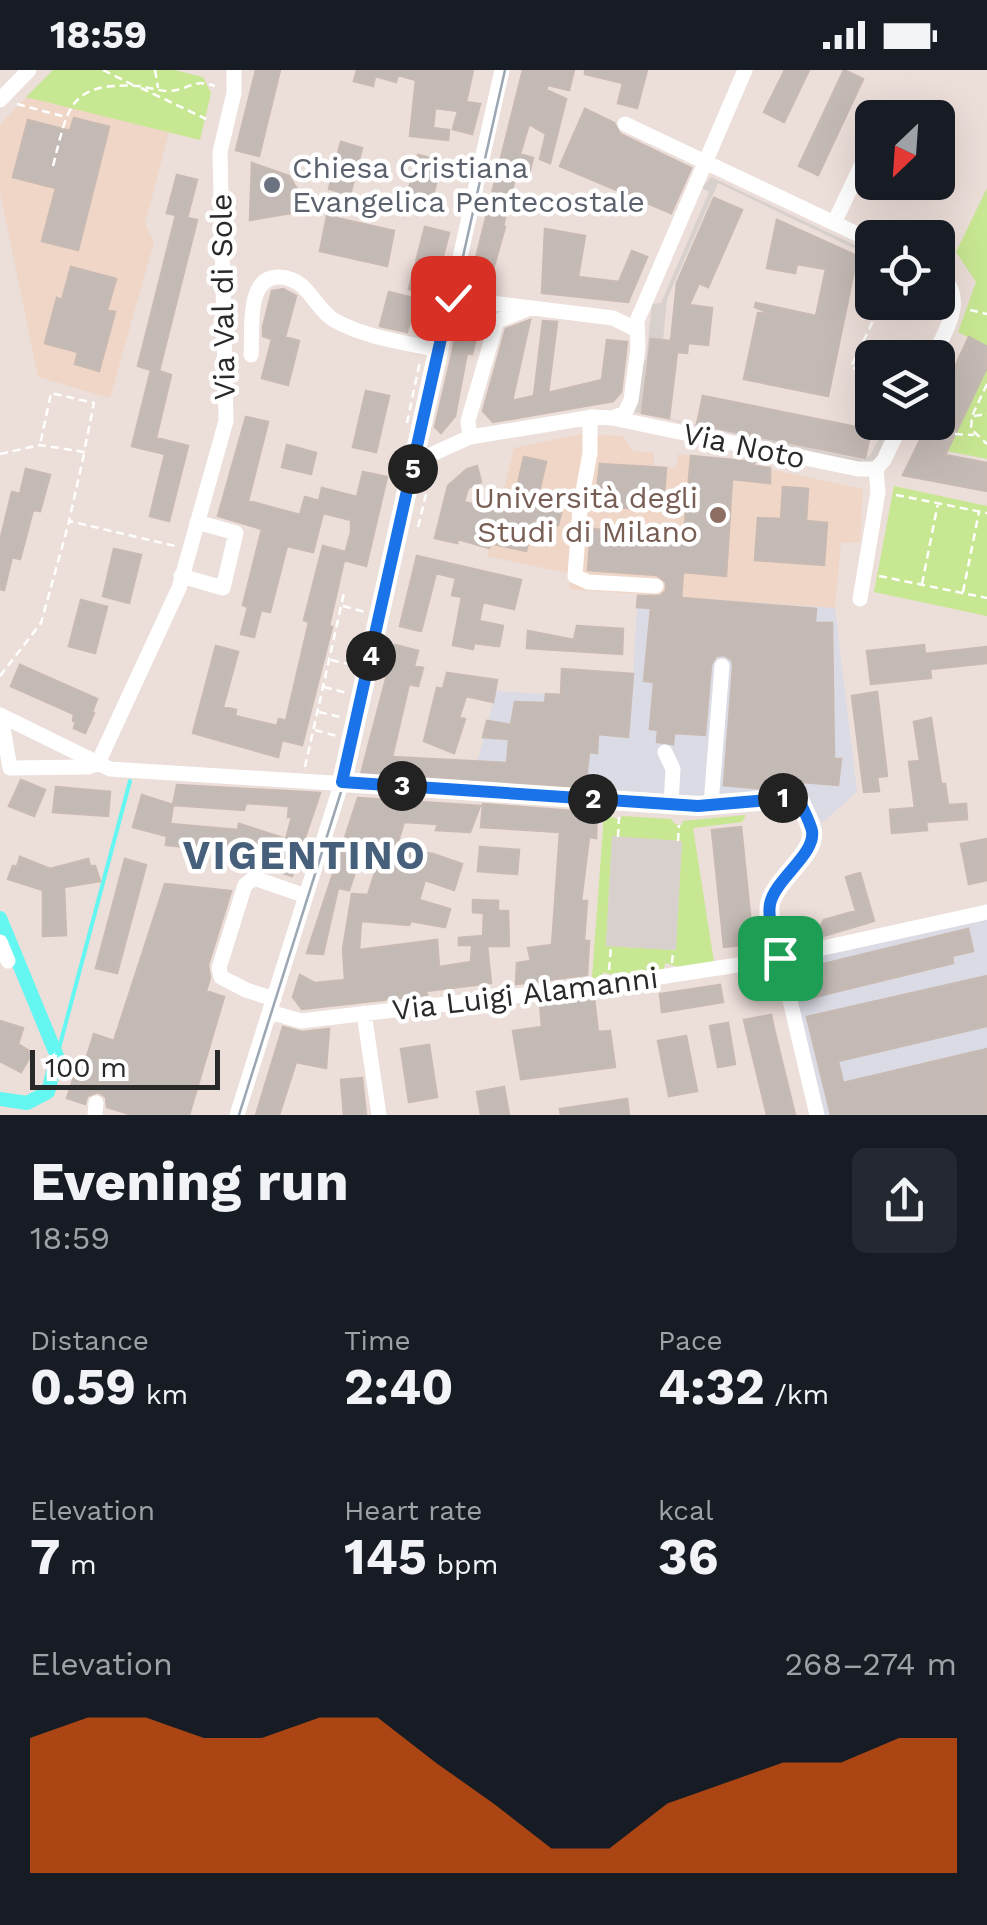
<!DOCTYPE html>
<html lang="en">
<head>
<meta charset="utf-8">
<style>
  :root { --surface:#171b24; --page:#242831; --text:#f1f3f6; --muted:#9ea1a6; --accent:#ea580c }
  body { margin:0; font-family:"Work Sans",sans-serif; background:var(--page); color:var(--text); height:100vh; display:flex; flex-direction:column; font-size:38px; white-space:nowrap }
  * { box-sizing:border-box; margin:0 }
  p { font-size:32px; color:var(--muted) }
  .icon { flex:none; width:55px; height:55px; fill:none; stroke:currentColor; stroke-width:2; stroke-linecap:round; stroke-linejoin:round }
  .map { position:relative; height:1045px; overflow:hidden }
  .panel { display:flex; flex-direction:column; background:var(--surface); flex:1 }
  .panel>* { flex:none }
  .needle { width:65px; rotate:205deg }
  .fabs { position:absolute; left:855px; top:30px; display:grid; gap:20px }
  .fabs a { display:grid; place-items:center; width:100px; height:100px; border-radius:15px; background:var(--surface); box-shadow:0 10px 40px #0002; font-size:50px }
  .scale { position:absolute; left:30px; bottom:25px; width:190px; box-sizing:border-box; padding-left:10px; border:5px solid #292929; border-top:0; font-size:28px; line-height:35px; white-space:nowrap; color:#292929; -webkit-text-stroke:8px #fff; paint-order:stroke }
  .pin { position:absolute; display:grid; place-items:center; width:85px; height:85px; color:#fff; margin:-42px; border-radius:20px; box-shadow:0 5px 15px #0006 }
  .km { position:absolute; width:50px; height:50px; margin:-25px; border-radius:50%; background:#222; color:#fff; font-size:28px; line-height:50px; text-align:center }
  .round { display:grid; place-items:center; flex:none; width:105px; height:105px; border-radius:15px; background:var(--page) }
  .summary { display:flex; align-items:center; justify-content:space-between; height:170px; padding:0 30px }
  h1 { font-size:55px; font-weight:700; line-height:75px }
  .figures { display:grid; grid-template-columns:repeat(3,1fr); gap:15px; height:170px; padding:10px 30px }
  .figures div { display:grid; align-content:center }
  .figures b { font-size:50px; font-weight:700 }
  .figures small { font-size:28px; font-weight:400 }
  .figures p { font-size:28px }
  .chart { height:280px; padding:20px 30px }
  .chart p { display:flex; justify-content:space-between }
  .chart svg { width:100%; height:180px; margin-top:10px; fill:var(--accent); opacity:.7 }
  .status { display:flex; justify-content:space-between; align-items:center; height:70px; padding:0 50px; background:var(--surface); direction:ltr }
  .status svg { height:28px; fill:currentColor }
  .map>svg:first-child { display:block }
</style>
</head>
<body>
<div class="status"><b>18:59</b><svg viewBox="0 0 49 12"><path d="M0 12V9h3v3zM5 12V6h3v6zM10 12V3h3v9zM15 12V0h3v12zM26 1h20v11H26zM47 4h2v5h-2z"/></svg></div>
<div class="map">
<svg width="987" height="1045" viewBox="0 0 987 1045">
  <rect width="100%" height="100%" fill="#ecded9"/>
  <path fill="#dadbe4" d="M638,524l197,14 22,184 -35,31 -19,-30 -99,3 -232,-14 24,-91 64,4 2,-26 71,5z
    M987,842v203h-170l-37,-157z"/>
  <path fill="#efd6c7" d="M26,27l143,35 -24,92 9,18 -44,156 -72,-21 -38,-185v-67z
    M581,364l42,2 10,15 21,2v14l22,1 2,-14 76,8 1,4 108,23 -3,53 -19,1 -6,65 -266,-19 2,-15 -84,-18 27,-108z"/>
  <path fill="#c8e792" fill-rule="evenodd" d="M53,0h121l29,7 8,16 -11,47 -174,-43z
    M987,118v159l-29,-15 18,-50 -20,-30z
    M987,297v92l-40,-8z
    M894,416l93,20v110l-113,-24z
    M604,744l16,6 2,-4 49,3 4,5 7,1 1,-4 63,-6 -4,7 -49,6 21,134 -35,5 -14,-4 -1,6 -48,7 -13,-4v5l-11,1zM612,767l70,4 -7,109 -69,-4z"/>
  <path fill="#d8d0cc" d="M711,107l161,76v4l-154,-74 -51,116 -4,41 -12,-1 -9,74 222,47 7,-6 15,-31h5l-16,39 -10,1 -231,-51 8,-51 4,-1 6,-56 9,-1 48,-111 -7,-4z
    M612,766l70,5 -6,109 -70,-4z"/>
  <g fill="none" stroke-linecap="round" stroke-linejoin="round">
    <path stroke="#64f6f1" stroke-width="4" d="M57,986l73,-275"/>
    <path stroke="#64f6f1" stroke-width="14" d="M0,848l57,138 -9,36 -21,11 -27,-4"/>
  </g>
  <path fill="#c4bab5" stroke="#c7bab3" stroke-width="2.5" fill-rule="evenodd" d="M256,0h24l-21,86 -23,-6z
    M357,0h116l-7,32 14,2 -8,30 -19,-5 5,-18 -23,-3 -2,20 16,2 -1,10 -38,-4 6,-56 -18,-5 -2,7 -21,-6 -2,10 -19,-5z
    M523,0h51l-5,20 -21,-5 -2,5 20,9 -16,64 -10,-4 6,-25 -17,-10 -9,30 13,4 -4,15 -12,-3 -14,56 2,1 -17,60 -18,-5z
    M585,0h62l-10,38 -19,-5 5,-20 -38,-9z
    M785,0h24l-25,52 -20,-10z
    M844,0l19,9 -45,96 -19,-9z
    M585,39l29,14 6,11 71,34 -20,45 -111,-47z
    M74,48l35,9 -31,123 -36,-9 14,-53 -43,-11 15,-57 42,11z
    M341,72l21,6 -12,47 -21,-6z
    M418,85l24,6 -12,46 -24,-7z
    M252,93l37,13 11,18 -10,19 -40,7z
    M177,105l20,5 -10,38 10,2 -38,151 12,4 -15,63 32,8 -19,75 -19,-5 15,-62 -33,-8 19,-76 -13,-4 38,-151 -9,-2z
    M714,128l28,12 -34,77 -9,-4 -10,22 23,3 -4,37 -20,-2 -1,10 -10,-1 -8,66 -27,-5 9,-74 20,2 6,-58z
    M327,146l67,15 -7,35 -67,-15z
    M777,150l80,36 -29,140 -84,-17 14,-66 13,1 -16,-7 1,-4 60,13 10,-47 -29,-5 -2,9 -28,-5z
    M425,157l24,6 -16,61 -24,-5z
    M545,159l40,7 -7,41 41,5 13,-31 15,6 -19,45 -86,-9z
    M71,197l45,12 -9,31 8,2 -16,59 -24,-7 3,-12 -33,-9 12,-45 5,2z
    M283,219l13,7 -11,41 14,4 -11,44 -26,-7 10,-39 -9,-3v-9l9,-36z
    M389,222l27,7 -9,33 -27,-6z
    M462,241l20,2 -10,41 -5,-1 -12,63 -14,17 -6,-6z
    M530,250l-18,81 22,-5 9,-75 14,1 -9,71 54,-13 5,-40 20,2 -6,50 -8,9 -120,21 -10,-11 23,-82z
    M969,267l18,10v20l-42,88 42,8v28l-84,-16 23,-47 12,5v-30z
    M366,321l23,5 -13,56 -23,-5z
    M703,326l168,34 -6,28 -168,-34z
    M246,347l22,5 -20,79 52,14 5,-18 14,4 3,-13 35,9 6,-25 24,5 -21,89 -22,-6 -15,66 3,1 -30,118 -20,-5 -4,17 -85,-24 23,-87 22,6 -15,55 13,3 -1,6 42,10 2,-7 7,2 23,-99 -5,-2 19,-74 23,6 -2,6 7,-26v-12l-28,-7 -10,39 -26,-6 -17,66 -9,-2 -7,27 -13,-3 7,-27 -5,-2 19,-76 -44,-13z
    M287,375l29,8 -5,21 -29,-7z
    M691,386l63,6v4l16,2v15l-38,-4 -6,97 -43,-4 -2,26 135,11 -1,14h17l2,136h7l-3,26 -36,-3 -1,8 -9,-3 -25,2 -43,-4 9,-118 -1,-7 -8,-5 -8,1 -5,9 -6,70 -31,-2 -1,11 -16,-2 1,-12 -8,-1 4,-47 -10,-1 7,-73 -14,-1 1,-11h22l6,-5v-9l-9,-7 -69,-5 3,-41 93,6z
    M524,387l22,5 -8,34 26,6 -6,23 -24,-5 -8,31 -36,-8 -1,5 -31,-9 -1,4 -22,-5 13,-52 19,-17 10,-3 4,16 -13,6 -4,14 47,12z
    M600,394l66,4 -3,42 -68,-4z
    M26,399l24,6 -10,36 -7,-1 -13,49 -8,-2 -8,33 -4,-1v-48l12,-49 8,2z
    M783,417l25,2 -2,32 21,2 -3,42 -69,-5 3,-42 23,1z
    M114,479l27,6 -12,48 -26,-7z
    M417,486l104,24 -7,29 -31,-7 -4,19 24,5 -4,20 -25,-3 -1,6 -20,-4 9,-48 -10,-2 4,-17 -20,-5 -15,58 -21,-5z
    M81,530l26,7 -12,46 -26,-7z
    M577,556l46,3 -1,25 -95,-6 1,-17 46,9z
    M395,575l23,6 -4,15 9,2 -5,18 -9,-2 -17,73 115,6 2,-24 -26,-2 4,-16 24,4 4,-23 30,1 1,-9 15,1 1,-26 71,5 -5,63 -30,-3 -1,19 -8,-1 -4,36 -224,-14z
    M924,575l1,9 62,-7v16l-57,6 1,9 -60,6 -4,-33z
    M20,595l77,34 -5,13 2,1 -9,20 -11,-5 2,-6 -3,-1 1,-7 -63,-28z
    M447,603l50,7 -4,22 -27,-6 -7,22 6,1 -11,34 -30,-12 13,-53 6,1z
    M877,622l10,84 -10,1 2,14 -15,1 -12,-96z
    M931,648l10,66h4l3,21 18,-1 1,15 -41,3 1,8 -35,3 -2,-23 25,-2 -6,-46 11,-1 -6,-39z
    M21,710l24,10 -11,26 -25,-10z
    M177,715l143,8 -28,83 -9,-3 2,-5 -45,-15 -74,-8 1,-9 -34,-9 9,-32 31,10zM246,733l43,3 -1,11h4l-6,22 -47,-15 -1,6 -68,-6 3,-19 71,5z
    M56,717l54,5 -2,24 -55,-4z
    M358,728l122,8 -10,26 -34,-2 2,-6 -34,-2 -8,26 37,6 29,10 -8,26 -29,-10 -6,20 31,9 -5,18 -34,-6 -2,4 -48,-4 -2,29 78,-10 2,27 32,-5 1,-17h-13v-7l24,-2 1,-23 -11,-1v-12l25,1v10h10l1,35h-22l4,37 -65,8 1,4 -125,14 -9,-12 7,-22 15,8 30,-3 -2,-31 9,-55 16,1 13,-42 -19,-2 -13,39 -11,-2 -15,66 -16,-1z
    M483,734l114,9 -1,25 -7,-1 -8,64h6l-3,40h5l-2,34 -71,9 1,-21 14,-2 -3,-13 24,-3 8,-113 -79,-5z
    M741,757l12,117 -29,3 -12,-117z
    M987,769v41l-18,4 -8,-40z
    M480,777l39,3 -2,24 -39,-3z
    M20,787l30,12 38,-10 2,7h5l5,15 -36,6 2,48 -23,1v-46l-35,-11 5,-13 4,1z
    M125,789l21,6 -29,108 -21,-5z
    M860,803l14,48 -61,18 11,-19 32,-9 -10,-34z
    M165,814l66,7 -23,74 2,13 -4,13 18,6 -35,118h-56l-26,-8 -1,-10 -8,-5 -11,4 -2,8 -18,-6 7,-21 6,2 14,-45 20,7z
    M968,859l5,22 -21,5 1,7 -147,36 -7,-29z
    M987,906v50l-149,35 5,22 144,-34v66h-156l-24,-98z
    M720,915l3,17 -61,10 -2,-18z
    M594,928l4,34 12,-1 5,36 -94,12 -8,-48 29,-4 -2,-23z
    M771,945l3,14 21,86h-28l-23,-95z
    M0,951l23,7 -5,16 14,9 -11,19 -21,-11z
    M728,953l7,41 -17,3 -8,-41z
    M283,957l19,5 27,-3 -3,39 -30,-6 -17,53h-23z
    M686,966l11,55 -28,5 -11,-55z
    M429,975l8,52 -28,5 -8,-53z
    M362,1008l4,37h-22l-3,-35z
    M504,1017l5,28h-28l-4,-23z
    M627,1029l2,16h-68l-1,-6z"/>
  <g fill="none" stroke-linecap="round" stroke-linejoin="round">
    <path stroke="#fff" stroke-width="2.5" stroke-dasharray="8 5" stroke-linecap="butt" d="M103,0l30,15
      M155,0l3,18
      M141,18l65,31
      M17,34l49,13
      M53,96c15,-58 15,-84 85,-80 10,1 21,5 31,5 21,-1 22,-13 46,-5
      M970,240l17,4
      M856,287l10,5 -4,8
      M872,307l-21,-10 31,-65
      M987,314l-15,32 -1,13 16,15
      M974,346l13,-2
      M930,352l6,3
      M407,353l13,-62
      M955,364l19,1
      M0,384l40,-9 44,7 10,-49 -43,-10 -11,52
      M84,384l-15,67 106,25
      M896,425l91,18
      M418,457l10,-41
      M879,506l108,22
      M922,514l16,-81
      M963,522l16,-80
      M343,536l22,6
      M331,590l22,5
      M0,606l41,-53 28,-101
      M324,617l23,6
      M319,642l21,5
      M315,660l22,6
      M305,697l39,-174
      M618,767l1,-20
      M678,771l1,-16
      M672,893l1,-13
      M609,900l2,-24"/>
    <path stroke="#fff" stroke-width="15" d="M0,30l29,-30
      M625,54l247,117
      M834,153l38,-80
      M451,228l162,20 22,11
      M251,285c2,-25 -6,-79 29,-78 7,0 16,4 21,8 13,11 19,27 33,35 32,18 69,22 105,30
      M933,288c13,-30 36,-60 5,-85
      M590,347v36l-10,55 -5,68 13,6 68,4
      M612,348l13,-5 6,-13 7,-52 -1,-27 108,-251
      M470,367l-2,-16 29,-100 28,-11
      M414,395l5,-5 51,-23 123,-20 19,1 246,51h18
      M876,399l8,-9 18,-38
      M181,506l42,12 13,-55 -39,-11
      M860,529l18,-107 -2,-23
      M0,645l110,54 588,37 94,-8 8,4c4,9 11,21 12,31 2,22 -38,46 -43,78l48,204
      M1,646l9,52 78,-1 10,-4
      M665,682l8,17 -2,35
      M98,693l81,-175 47,-167 -6,-269 14,-59v-23
      M711,734l11,-138
      M0,872l8,19
      M274,929l-28,-9 -25,-13 -2,-9 26,-83 9,-7 52,18
      M270,942l31,9 307,-36 156,-24 223,-49
      M364,943l15,102
      M95,1045l1,-12
      M237,1045l107,-340 158,-705"/>
    <path stroke="#9ca7b4" stroke-width="2.5" d="M239,1045l107,-339 159,-706"/>
  </g>
  <g fill="none" stroke-linecap="round" stroke-linejoin="round">
    <defs>
      <path id="route" d="M453,228h-3l-108,484 356,24 94,-8 8,4c4,9 10,20 12,29 4,23 -37,48 -42,73 -3,17 6,38 10,54"/>
    </defs>
    <use href="#route" stroke="#fff" stroke-width="20"/>
    <use href="#route" stroke="#1a73e8" stroke-width="12"/>
  </g>
  <circle fill="#6b7280" stroke="#fff" stroke-width="4" cx="272" cy="115" r="10"/>
  <circle fill="#8d6e63" stroke="#fff" stroke-width="4" cx="718" cy="445" r="10"/>
  <g text-anchor="middle" stroke-width="9" stroke-linejoin="round" paint-order="stroke">
    <g font-size="30" fill="#5b616d" stroke="#fff" text-anchor="start">
      <text x="292" y="108">Chiesa Cristiana<tspan x="292" dy="34">Evangelica Pentecostale</tspan></text>
    </g>
    <g font-size="30" fill="#292929" stroke="#fff">
      <text transform="translate(223 227) rotate(-91)" y="10">Via Val di Sole</text>
      <text transform="translate(744 376) rotate(12)" y="10">Via Noto</text>
      <text transform="translate(525 924) rotate(-7)" y="10">Via Luigi Alamanni</text>
    </g>
    <g font-size="30" fill="#785e54" stroke="#fff" text-anchor="end">
      <text x="698" y="438">Università degli<tspan x="698" dy="34">Studi di Milano</tspan></text>
    </g>
    <g font-size="40" font-weight="bold" letter-spacing="2.5" fill="#46607c" stroke="#fff">
      <text x="305" y="799">VIGENTINO</text>
    </g>
  </g>
</svg>
<div class="fabs">
<a><svg class="needle" viewBox="-14 -14 28 28"><path d="M0-13l5 13h-10z" fill="#e53935"/><path d="M0 13l5-13h-10z" fill="#9ea1a6"/></svg></a>
<a><svg class="icon" aria-label="locate" viewBox="0 0 24 24"><circle cx="12" cy="12" r="6"/><path d="M12 2v4M12 18v4M2 12h4M18 12h4"/></svg></a>
<a><svg class="icon" aria-label="layers" viewBox="0 0 24 24"><path d="M12 4l9 5-9 5-9-5zM3 14l9 5 9-5"/></svg></a>
</div>
<div class="scale">100 m</div>
<div class="pin" style="left:780px;top:888px;background:#1e9e55"><svg class="icon" aria-label="arrive" viewBox="0 0 24 24"><path d="M6 21V4h12l-3 4 3 4H6"/></svg></div>
<div class="pin" style="left:453px;top:228px;background:#d93025"><svg class="icon" aria-label="check" viewBox="0 0 24 24"><path d="M5 12l5 5 9-10"/></svg></div>
<b class="km" style="left:783px;top:728px">1</b>
<b class="km" style="left:593px;top:729px">2</b>
<b class="km" style="left:402px;top:716px">3</b>
<b class="km" style="left:371px;top:586px">4</b>
<b class="km" style="left:413px;top:399px">5</b>
</div>
<section class="panel">
<div class="summary"><div><h1>Evening run</h1><p>18:59</p></div><a class="round"><svg class="icon" aria-label="share" viewBox="0 0 24 24"><path d="M12 15V3M7 8l5-5 5 5M5 13v7h14v-7"/></svg></a></div>
<div class="figures">
<div><p>Distance</p><b>0.59<small> km</small></b></div>
<div><p>Time</p><b>2:40</b></div>
<div><p>Pace</p><b>4:32<small> /km</small></b></div>
</div>
<div class="figures">
<div><p>Elevation</p><b>7<small> m</small></b></div>
<div><p>Heart rate</p><b>145<small> bpm</small></b></div>
<div><p>kcal</p><b>36</b></div>
</div>
<div class="chart"><p><span>Elevation</span>268–274 m</p>
<svg viewBox="0 0 160 44" preserveAspectRatio="none"><path d="M0 44V11L10 6L20 6L30 11L40 11L50 6L60 6L70 17L80 27L90 38L100 38L110 27L120 22L130 17L140 17L150 11L160 11V44z"/></svg>
</div>
</section>
</body>
</html>
